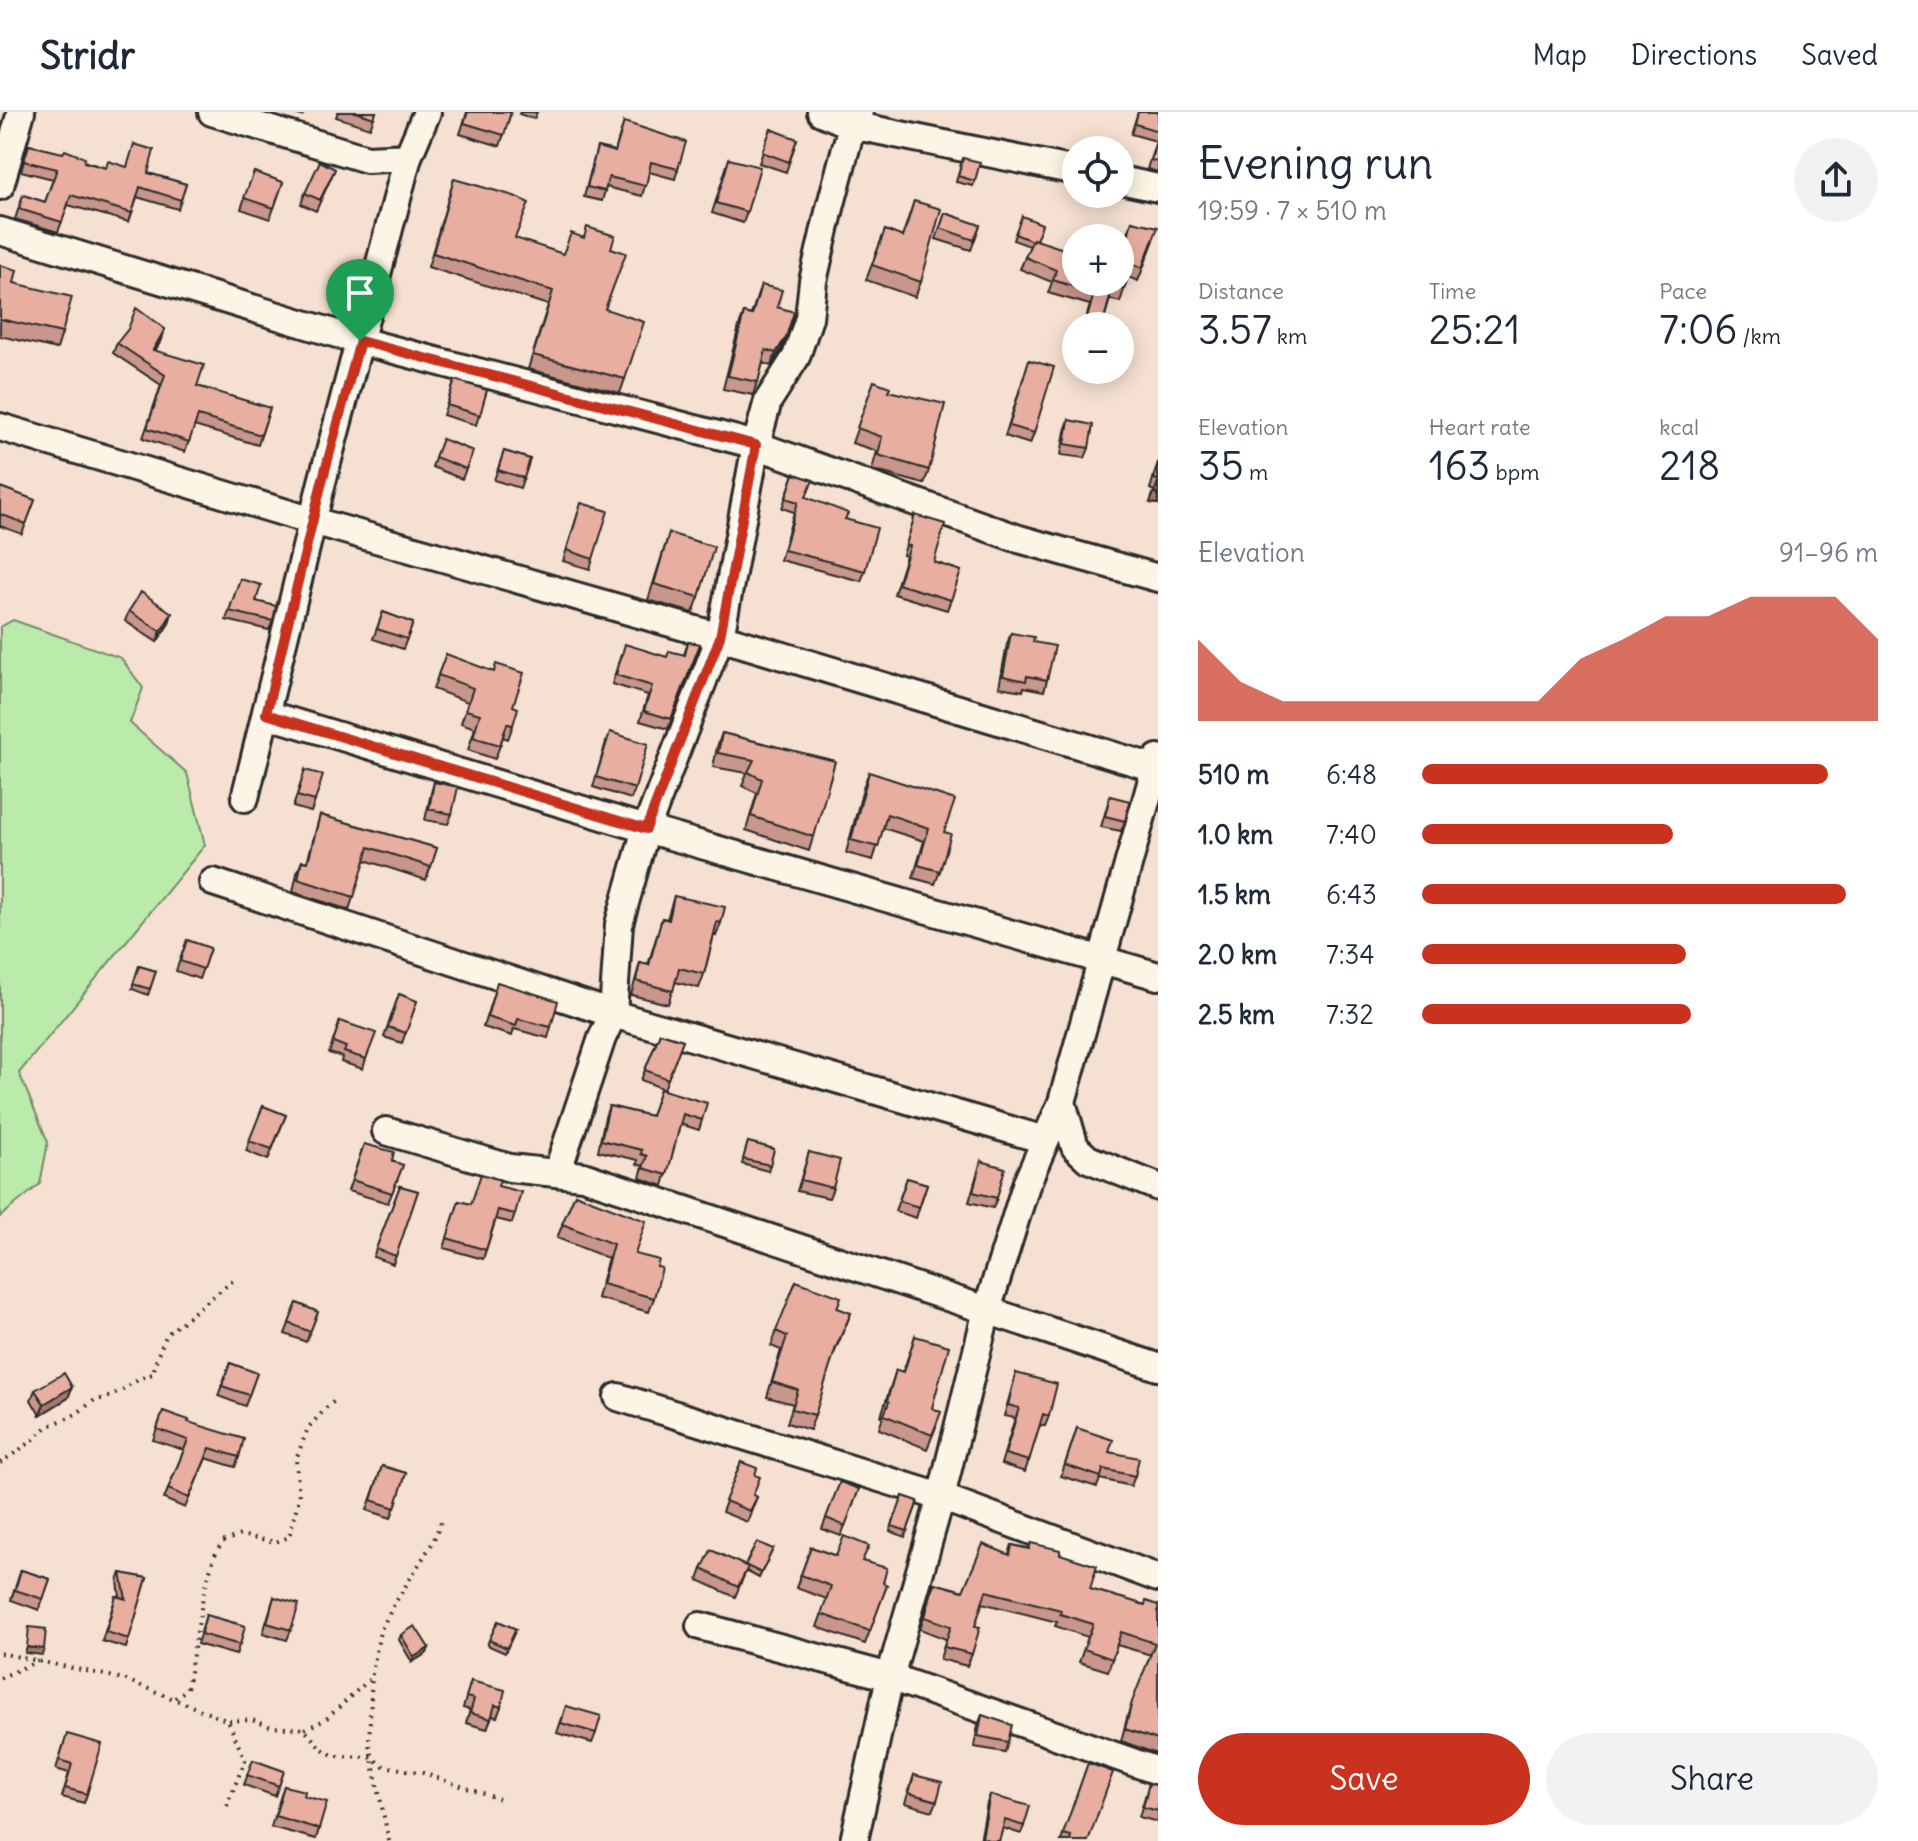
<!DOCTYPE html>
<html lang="en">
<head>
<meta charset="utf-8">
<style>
  :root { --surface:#fff; --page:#f2f2f3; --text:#1f2937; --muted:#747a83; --line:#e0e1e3; --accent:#c8321e }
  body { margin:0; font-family:Delius,sans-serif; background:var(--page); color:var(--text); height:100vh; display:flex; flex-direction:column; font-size:30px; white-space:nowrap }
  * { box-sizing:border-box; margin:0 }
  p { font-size:26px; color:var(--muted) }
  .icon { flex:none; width:44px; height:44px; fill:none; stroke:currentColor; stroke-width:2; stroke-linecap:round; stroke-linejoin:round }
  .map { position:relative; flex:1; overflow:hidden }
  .drawer { display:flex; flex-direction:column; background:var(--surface); width:760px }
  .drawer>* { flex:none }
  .tools { position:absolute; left:1062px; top:24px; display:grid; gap:16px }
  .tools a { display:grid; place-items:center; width:72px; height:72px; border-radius:50%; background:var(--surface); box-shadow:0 4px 20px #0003; font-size:40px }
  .pin { position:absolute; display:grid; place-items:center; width:68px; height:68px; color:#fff; margin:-82px -34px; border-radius:50% 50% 50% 0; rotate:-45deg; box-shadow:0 0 8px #0007 }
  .pin .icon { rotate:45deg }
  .round { display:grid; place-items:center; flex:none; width:84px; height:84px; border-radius:42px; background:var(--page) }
  .headline { display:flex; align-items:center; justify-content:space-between; height:136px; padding:0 40px }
  h1 { font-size:44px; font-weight:600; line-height:60px }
  .metrics { display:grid; grid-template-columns:repeat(3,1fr); gap:12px; height:136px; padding:8px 40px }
  .metrics div { display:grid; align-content:center }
  .metrics b { font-size:40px; font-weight:600 }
  .metrics small { font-size:22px; font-weight:400 }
  .metrics p { font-size:22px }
  .chart { height:224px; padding:16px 40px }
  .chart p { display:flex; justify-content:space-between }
  .chart svg { width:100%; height:144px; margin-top:8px; fill:var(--accent); opacity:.7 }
  .action { display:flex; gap:16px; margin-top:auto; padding:16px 40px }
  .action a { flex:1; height:92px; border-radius:48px; background:var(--accent); color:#fff; font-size:32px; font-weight:600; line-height:92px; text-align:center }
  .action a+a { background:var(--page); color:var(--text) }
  ul { padding:0 40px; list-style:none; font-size:26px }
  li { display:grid; grid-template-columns:128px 96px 1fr; align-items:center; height:60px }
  li i { height:20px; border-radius:10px; background:var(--accent) }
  header { display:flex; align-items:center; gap:48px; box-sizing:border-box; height:112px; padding:0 40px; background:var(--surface); border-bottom:2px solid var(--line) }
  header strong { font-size:38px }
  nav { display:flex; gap:44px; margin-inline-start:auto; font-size:28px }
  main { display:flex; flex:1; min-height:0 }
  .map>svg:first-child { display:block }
</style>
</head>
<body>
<header>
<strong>Stridr</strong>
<nav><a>Map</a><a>Directions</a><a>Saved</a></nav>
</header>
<main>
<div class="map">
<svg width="1158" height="1729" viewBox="0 0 1158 1729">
  <rect width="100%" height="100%" fill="#f6e0d1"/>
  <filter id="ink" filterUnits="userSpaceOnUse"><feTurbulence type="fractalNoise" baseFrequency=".0125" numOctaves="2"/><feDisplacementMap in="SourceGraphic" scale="16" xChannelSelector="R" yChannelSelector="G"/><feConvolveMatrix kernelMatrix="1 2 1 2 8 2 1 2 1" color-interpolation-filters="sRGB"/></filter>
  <g filter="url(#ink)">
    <path fill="#bbebaa" stroke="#738b6a" stroke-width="2" d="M13,508l108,38 22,30 -13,35 57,50 18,72 -186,228 29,69 -8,42 -40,33v-590z"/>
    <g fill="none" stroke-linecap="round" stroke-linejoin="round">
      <defs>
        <path id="minor" d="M212,0l155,47 41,-2
          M821,0l31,13 224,46
          M1120,68l38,8
          M0,74l21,-74
          M0,119l360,110 396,104 263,94 139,39
          M0,315l313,94 407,116 438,132
          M266,602l380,115 512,147
          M245,686l77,-316 86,-325 19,-45
          M213,770l400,132 432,126
          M1062,990l13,45 13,12 70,28
          M386,1019l124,37 73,8 575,191
          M557,1061l45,-135 11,-24 6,-90 27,-95 74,-192 36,-192 12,-44 28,-44 13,-39 4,-37 17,-73 22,-83 7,-13
          M618,1285l323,100 217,81
          M700,1514l190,51 268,94
          M854,1729l36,-164 51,-180 46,-187 39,-125 36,-83 96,-344"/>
      </defs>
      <use href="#minor" stroke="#2b2b2b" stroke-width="32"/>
      <path stroke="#2b2b2b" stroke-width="4" stroke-dasharray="2 6" stroke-linecap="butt" d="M0,1351l31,-21 16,-15 29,-13 20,-15c20,1 35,-20 57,-25l4,-17 10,-23 69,-56
        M0,1541l124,26 104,42 24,-1 19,7 33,2 17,19 13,8 36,1 14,9 39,7 76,26
        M0,1566l38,-17
        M175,1586l12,-9 17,-98 10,-34 8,-15 18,-7 36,7 13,-5 10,-39 -3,-39 12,-31 18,-20 11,-9
        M305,1617l20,-9 47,-43
        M227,1694l18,-46 -17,-39
        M389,1729l-20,-97 3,-70 8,-43 15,-28 38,-61 9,-23"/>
      <use href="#minor" stroke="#fcf5e5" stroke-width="26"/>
    </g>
    <path fill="#c8968a" stroke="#2b2b2b" stroke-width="2" d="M287,0h17l-2,4z
      M338,0h38l-6,16 -34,-11z
      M467,0h44l-11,34 -40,-12z
      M520,0h17l-3,7 -15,-5z
      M1138,0h20v60l-11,-3 9,-28 -25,-7z
      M624,10l54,47 -3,10 -26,-7 -7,24 -36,-9 -4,14 -18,-4 13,-50 18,4z
      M771,17l26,10 -11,33 -27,-9z
      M29,33l77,23 42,5 38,11 -8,25 -41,-12 -8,25 -61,-17 -10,27 -43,-13 8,-24 22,7 8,-23 -32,-8z
      M729,47l18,53 -4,11 -31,-10z
      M961,52l14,17 -2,5 -17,-4z
      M335,57l-19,42 -15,-7 4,-11z
      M254,60l29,10 -13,37 -29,-10z
      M454,67l61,60 48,15 48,-6 -6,62 20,69 -5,14 -92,-24 20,-64 -120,-38z
      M914,89l7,81 -6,15 -49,-17 19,-50 17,7z
      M945,101l35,12 -9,25 -35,-11z
      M1022,104l14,24 40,42 49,-42 7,-19 22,19 -16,41 -10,-4 -8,25 -10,-3 -8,27h-18l6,-21 -42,-12 4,-11 -32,-13 10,-23 -17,-6z
      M0,153l14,18 48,50 -5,16 -57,-13z
      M761,173l16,22 4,43 -10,16 -8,-3 -10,32 -30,-6 16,-63 5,-13 7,2z
      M162,227l-7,12 42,35 73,22 -12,37 -64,-19 -9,26 -42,-14 18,-53 -48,-32 4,-10z
      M1029,248l5,73 -4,11 -25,-8z
      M455,268l32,10 -11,35 -33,-10z
      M874,269l14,10 41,79 -5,14 -52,-14 5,-19 -25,-8z
      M1069,308l20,28 -4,10 -24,-3 4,-24z
      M442,327l31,12 -11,28 -30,-12z
      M504,339l26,8 -10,29 -26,-8z
      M1158,350v42l-8,-1 4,-12 -4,-2z
      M794,362l12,23 39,22 20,52 -4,10 -81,-21 14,-48 -12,-4z
      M0,375l35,13 -13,34 -22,-8z
      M578,401l15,46 -3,10 -27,-8z
      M915,403l19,47 27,9 -14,39 -53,-16 12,-38 -3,-1z
      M669,421l30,64 -6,16 -45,-13z
      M240,467l33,42 -4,9 -43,-10z
      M129,499l40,12 -12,19 -32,-21z
      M383,500l30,11 -10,26 -30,-10z
      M1011,521l22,9 14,38 -3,11 -20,-4 -1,4 -24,-4 8,-43z
      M688,530l12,2 -32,85 -28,-8 8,-26 -36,-11 9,-30 46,3 17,-2z
      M446,542l67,52v19l-5,14 -5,-2 -8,22 -27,-9 7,-22 -14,-5 7,-21 -35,-13z
      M722,621l113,28 -26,90 -63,-21 11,-37 -15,-7 5,-13 -34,-6 4,-20z
      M606,630l29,47 -4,10 -38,-12z
      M305,658l10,31 -4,11 -18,-5z
      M869,660l75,60 -4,39 -5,13 -22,-6 11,-37 -41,-13 -10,32 -27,-7 18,-68z
      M434,670l18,32 -4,10 -23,-4 6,-27z
      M1110,684l15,25 -4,10 -20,-4z
      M320,703l117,33 -11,32 -61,-20 -16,50 -56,-18 4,-19 5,-12 5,1z
      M674,784l47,27 -5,13 -2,-1 -10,39 -5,14 -24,-6 -7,22 -37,-9 9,-32 8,2 14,-47 5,1z
      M187,828l23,8 -11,31 -23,-8z
      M139,854l17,5 -8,24 -16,-6z
      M494,880l57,35 -3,11 -34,-9 -2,7 -29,-9z
      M399,882l18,7 -15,42 -18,-6z
      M340,909l26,38 -3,10 -22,-7 1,-5 -13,-4z
      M660,921l23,7 -19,49 -23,-9z
      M660,977l42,31 -3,10 -19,-6 -17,62 -23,-8 3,-12 -6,-2 1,-4 -40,-9 7,-34 4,-11 42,10z
      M263,994l23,9 -18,45 -22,-9z
      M748,1030l26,7 -6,22 -26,-7z
      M364,1032l28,17 11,4 -15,38 -40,-12z
      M809,1040l24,36 -4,10 -32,-7z
      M981,1049l16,37 -4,10 -24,-6z
      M907,1066l20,6 -11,34 -21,-7z
      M400,1074l18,5 -25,73 -20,-7z
      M498,1074l17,28 -3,9 -16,-4 -13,40 -39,-11 15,-47 11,3z
      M575,1082l60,60 22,13 -3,31 -5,14 -52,-14 11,-40 -51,-20z
      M796,1169l41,27 14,5 -18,43 -23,74 -23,-7 6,-19 -26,-7 14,-47 -10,-4z
      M297,1191l21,9 -12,30 -21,-8z
      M915,1224l21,91 -9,22 -48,-20 4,-13h-2l15,-46 7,2z
      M230,1251l27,10 -12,33 -27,-10z
      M1016,1261l33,43 -4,10 -5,-1 -15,47 -24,-8 14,-46 -11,-2z
      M72,1275l-4,11 -28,17 -9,-15 4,-10z
      M163,1299l25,11 51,35 -4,10 -29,-9 -21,50 -21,-9 20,-49 -31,-10z
      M1077,1316l32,24 26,24 -4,10 -31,-7 -3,8 -36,-11z
      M741,1350l14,13 -1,20 3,2 -10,25 -25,-10z
      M382,1354l24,7 -15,45 -24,-8z
      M840,1370l19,7 -18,47 -19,-7z
      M903,1384l15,5 -13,36 -15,-6z
      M1012,1433l48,9 30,35 55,16h13l-1,149 -36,-13 7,-27 23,-59 -34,-10 -9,26 -29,-9 9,-25 -33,-11 2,-4 -75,-19 -7,23 -3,28 -5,12 -27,-7 6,-20 -26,-10 14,-46 29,8 46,-37z
      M811,1435l25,9 27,6 20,21 4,2 -22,59 -48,-17 10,-28 -31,-11z
      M773,1437l-14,29 -13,-7 -11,26 -37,-17 4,-11 43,-3z
      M21,1458l29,9 -11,31 -28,-10z
      M121,1461l26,5 -21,70 -24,-7 14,-45 4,1 -2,-16z
      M274,1485l17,33 -4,10 -24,-7z
      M206,1503l39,11 -9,29 -39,-11z
      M498,1509l18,8 -11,24 -18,-8z
      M401,1523l26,18 -15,9 -13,-22z
      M471,1569l30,26 -4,10 -5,-1 -5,13 -21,-6 4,-13 -7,-2z
      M566,1594l30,27 -4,10 -35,-10z
      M982,1603l26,27 -3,10 -31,-5 4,-22z
      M64,1631l23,51 -3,9 -22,-6 7,-24 -13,-4z
      M253,1648l31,11 -9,25 -31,-11z
      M1088,1651v78h-27z
      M914,1663l23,26 -4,10 -28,-8z
      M1149,1671l9,3v36l-19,-5z
      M284,1674l20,10 15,33 -3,10 -45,-12z
      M990,1683l34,31 -3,8 -18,-6 -4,13h-19l7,-38z"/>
    <path fill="#a27a71" stroke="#2b2b2b" stroke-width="2" d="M165,217l-3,10 -13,21 4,-10z
      M786,225l-5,13 -10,16 5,-13z
      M1154,381h4v11l-8,-1z
      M172,501l-3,10 -12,19 4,-11z
      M72,1275l-4,11 -28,17 4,-11z
      M27,1535l17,2 -2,6 -17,-2z
      M429,1536l-2,5 -15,9 2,-5z"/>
    <path fill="#e8afa1" stroke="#2b2b2b" stroke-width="2" d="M356,0h20l-2,6z
      M468,0h43l-7,23 -40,-12z
      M1138,0h20v19l-23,-7z
      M624,10l62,20 -8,27 -27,-7 -5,24 -37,-9 -4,14 -18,-4 10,-40 18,5z
      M771,17l26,10 -8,23 -27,-10z
      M1158,23v27l-7,-2z
      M134,32l20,6 -6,23 38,11 -5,16 -41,-13 -8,26 -61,-18 -9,27 -43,-13 4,-14 22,7 12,-33 -33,-8 5,-16 34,8 2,-3 20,8 -1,4 22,6 2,-7 19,6z
      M963,46l17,4 -5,19 -17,-5z
      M729,47l31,8 -13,45 -31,-9z
      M320,49l15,8 -15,31 -15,-7z
      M254,60l29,10 -9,26 -30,-10z
      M454,67l60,17 15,7 -14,35 48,16 8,-21 13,5 3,-11 28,9 -4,12 15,5 -21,56 39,13 -19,57 -92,-24 20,-64 -120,-38z
      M914,89l27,8 -20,73 -49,-17 13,-35 18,7z
      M945,101l35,12 -6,15 -34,-12z
      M1022,104l20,8 -6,16 -3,-1 -1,2 -17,-7z
      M1132,109l26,6 -16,41 -10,-4 -8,25 -11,-3 -11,40h-17l9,-33 -41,-13 3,-10 -31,-13 8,-18 43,14v29h44v-44l7,2z
      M1097,119l23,7h-26z
      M0,153l17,5 -3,13 58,14 -10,36 -62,-14z
      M761,173l21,5 -5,17 17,5 -8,25 -10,16 -10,-3 -8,32 -30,-6 16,-63 8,2z
      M136,196l29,21 -12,21 51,15 -7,21 73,22 -9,27 -63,-19 -9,26 -42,-14 18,-53 -48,-32 11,-14z
      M1029,248l25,7 -20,66 -25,-7z
      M455,268l32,10 -7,25 -33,-10z
      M874,269l16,6 -2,4 57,13 -16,66 -51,-15 4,-18 -25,-9z
      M1069,308l24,5 -4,23 -24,-4z
      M442,327l31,12 -7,18 -31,-12z
      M504,339l26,8 -6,19 -26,-8z
      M1158,352v16l-4,-1z
      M794,362l19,6 -7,17 42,16 -3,6 32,9 -12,43 -81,-21 14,-48 -12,-4z
      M1158,370v11h-4z
      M0,375l35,13 -9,24 -26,-10z
      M581,391l27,8 -15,48 -26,-9z
      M915,403l30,9 -11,38 27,9 -10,29 -53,-16 12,-38 -4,-1z
      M669,421l45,14 -15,50 -45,-13z
      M240,467l21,6 -5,16 20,5 -3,15 -44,-10z
      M141,480l31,21 -11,18 -32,-20z
      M383,500l30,11 -6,16 -30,-10z
      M1011,521l23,4 -1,5 22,4 -8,34 -20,-4 -1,5 -23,-5z
      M688,530l12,2 -29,75 -27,-8 8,-25 -36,-11 9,-31 42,13 2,-6 16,4z
      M446,542l48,18 2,-8 28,9 -11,33 5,2 -5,17 -6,-1 -7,21 -27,-8 7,-23 -14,-4 7,-22 -35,-13z
      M610,620l38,12 -13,45 -39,-12z
      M722,621l113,28 -21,76 -63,-21 11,-37 -14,-7 6,-12 -36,-7z
      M305,658l18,5 -8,26 -18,-5z
      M869,660l86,28 -11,32 7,2 -11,37 -22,-6 11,-37 -42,-14 -9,33 -27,-7z
      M434,670l24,5 -6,27 -23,-5z
      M1110,684l20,5 -5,20 -20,-5z
      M320,703l117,33 -6,19 -62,-20 -15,50 -56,-18 4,-18 6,1z
      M674,784l51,11 -4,16 -4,-1 -13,52 -25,-6 -6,23 -37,-10 4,-18 9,2 13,-47 7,2z
      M187,828l23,8 -7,21 -23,-8z
      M139,854l17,5 -6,18 -17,-5z
      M497,870l61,19 -7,26 -33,-8 -2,7 -29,-9z
      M399,882l18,7 -11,32 -18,-6z
      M340,909l36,12 -10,26 -22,-7 2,-5 -13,-5z
      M660,921l23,7 -15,39 -23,-9z
      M660,977l47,14 -5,17 -19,-6 -16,61 -24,-7 4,-12 -6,-2 1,-4 -41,-10 8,-34 42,10z
      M263,994l23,9 -14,34 -23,-8z
      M748,1030l26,7 -4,16 -27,-6z
      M364,1032l30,8 -2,9 11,4 -11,28 -40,-13z
      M809,1040l31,8 -7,28 -32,-8z
      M981,1049l24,7 -8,30 -24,-6z
      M481,1062l19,6 -2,6 23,6 -6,22 -17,-4 -12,40 -39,-12 12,-37 12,3z
      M907,1066l20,6 -8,23 -20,-6z
      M400,1074l18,5 -22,65 -20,-7z
      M575,1082l71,27 -11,33 24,6 -2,7 5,1 -8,30 -52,-14 11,-40 -51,-20z
      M796,1169l45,16 -4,11 14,5 -15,34 -21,68 -23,-6 6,-19 -26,-8 15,-46 -11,-5z
      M297,1191l21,9 -8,20 -21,-9z
      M915,1224l34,10 -17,62 9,4 -9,23 -48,-20 5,-13 -2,-1 9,-31 8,2z
      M230,1251l27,10 -8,22 -27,-9z
      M64,1261l8,14 -28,17 -9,-14z
      M1016,1261l41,11 -8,32 -6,-2 -14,47 -24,-7 14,-46 -11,-3z
      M163,1299l26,9 -1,2 56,17 -5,18 -29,-9 -21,50 -21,-9 20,-49 -31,-11z
      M1077,1316l36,12 -4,12 30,6 -4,18 -32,-7 -2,8 -36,-12z
      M741,1350l16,6 -2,7 5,2 -7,18 4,2 -7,14 -25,-10z
      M382,1354l24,7 -11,35 -24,-8z
      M840,1370l19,7 -14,37 -19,-8z
      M903,1384l15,5 -11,30 -15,-5z
      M844,1424l25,10 -7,15 25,7 -4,15 4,2 -17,46 -49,-17 10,-28 -30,-11 10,-28 25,9z
      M757,1430l16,7 -12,24 -16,-8z
      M1031,1431l29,7v4l37,12 -7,23 55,16 1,-4 12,4v135l-33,-11 7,-27 23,-59 -34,-11 -9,27 -28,-10 9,-25 -33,-10 1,-4 -75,-19 -11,35 5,1 -8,27 -28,-7 7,-21 -26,-9 9,-34 29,8 20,-47 27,11 2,-10 17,4z
      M711,1438l37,17 -10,20 -36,-18z
      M21,1458l29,9 -7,20 -28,-9z
      M121,1461l26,5 -18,61 -23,-7 10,-36 10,3z
      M274,1485l25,7 -8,26 -24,-7z
      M206,1503l39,11 -5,19 -39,-11z
      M498,1509l18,8 -9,19 -18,-8z
      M415,1514l14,22 -15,9 -13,-22z
      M29,1515l17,2 -2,20 -17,-2z
      M471,1569l34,9 -4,17 -6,-2 -4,14 -21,-6 4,-14 -8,-2z
      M566,1594l35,10 -5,17 -35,-10z
      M982,1603l30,10 -4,17 -30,-6z
      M67,1622l35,10 -15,50 -22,-6 7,-24 -13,-4z
      M253,1648l31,11 -5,15 -32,-11z
      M1088,1651l25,9 -25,69h-18l1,-5 -8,-2z
      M914,1663l28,7 -5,19 -28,-8z
      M1149,1671l9,3v25l-15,-4z
      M284,1674l21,5 -1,5 23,6 -8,27 -44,-13z
      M990,1683l40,11 -6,20 -19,-6 -6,21h-7l-10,-3z"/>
  </g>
  <g fill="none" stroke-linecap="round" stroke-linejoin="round" filter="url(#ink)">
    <defs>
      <path id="route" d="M360,229l396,104 -36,192 -74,192 -380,-115 56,-232z"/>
    </defs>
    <use href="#route" stroke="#fff" stroke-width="16"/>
    <use href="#route" stroke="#c8321e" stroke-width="10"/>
  </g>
</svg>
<div class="tools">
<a><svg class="icon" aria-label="locate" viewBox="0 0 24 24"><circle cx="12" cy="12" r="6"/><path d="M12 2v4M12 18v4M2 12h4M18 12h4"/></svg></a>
<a>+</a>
<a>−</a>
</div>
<div class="pin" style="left:360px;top:229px;background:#1e9e55"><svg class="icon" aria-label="arrive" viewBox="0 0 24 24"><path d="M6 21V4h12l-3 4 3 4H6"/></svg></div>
</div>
<section class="drawer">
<div class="headline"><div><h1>Evening run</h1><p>19:59 · 7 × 510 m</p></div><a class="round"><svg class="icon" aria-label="share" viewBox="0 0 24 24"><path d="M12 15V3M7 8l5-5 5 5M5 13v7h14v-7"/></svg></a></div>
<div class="metrics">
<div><p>Distance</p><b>3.57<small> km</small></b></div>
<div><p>Time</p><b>25:21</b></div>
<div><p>Pace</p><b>7:06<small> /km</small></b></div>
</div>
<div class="metrics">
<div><p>Elevation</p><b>35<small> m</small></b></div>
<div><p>Heart rate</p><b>163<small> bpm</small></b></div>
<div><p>kcal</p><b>218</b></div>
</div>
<div class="chart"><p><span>Elevation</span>91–96 m</p>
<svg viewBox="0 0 160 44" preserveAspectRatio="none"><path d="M0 44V19L10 32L20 38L30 38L40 38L50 38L60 38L70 38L80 38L90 25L100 19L110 12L120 12L130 6L140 6L150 6L160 19V44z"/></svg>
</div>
<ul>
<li><b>510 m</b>6:48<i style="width:89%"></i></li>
<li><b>1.0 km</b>7:40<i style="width:55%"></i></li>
<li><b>1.5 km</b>6:43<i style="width:93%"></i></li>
<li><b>2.0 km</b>7:34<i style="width:58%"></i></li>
<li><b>2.5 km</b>7:32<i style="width:59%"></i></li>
</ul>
<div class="action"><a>Save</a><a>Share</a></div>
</section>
</main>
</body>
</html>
